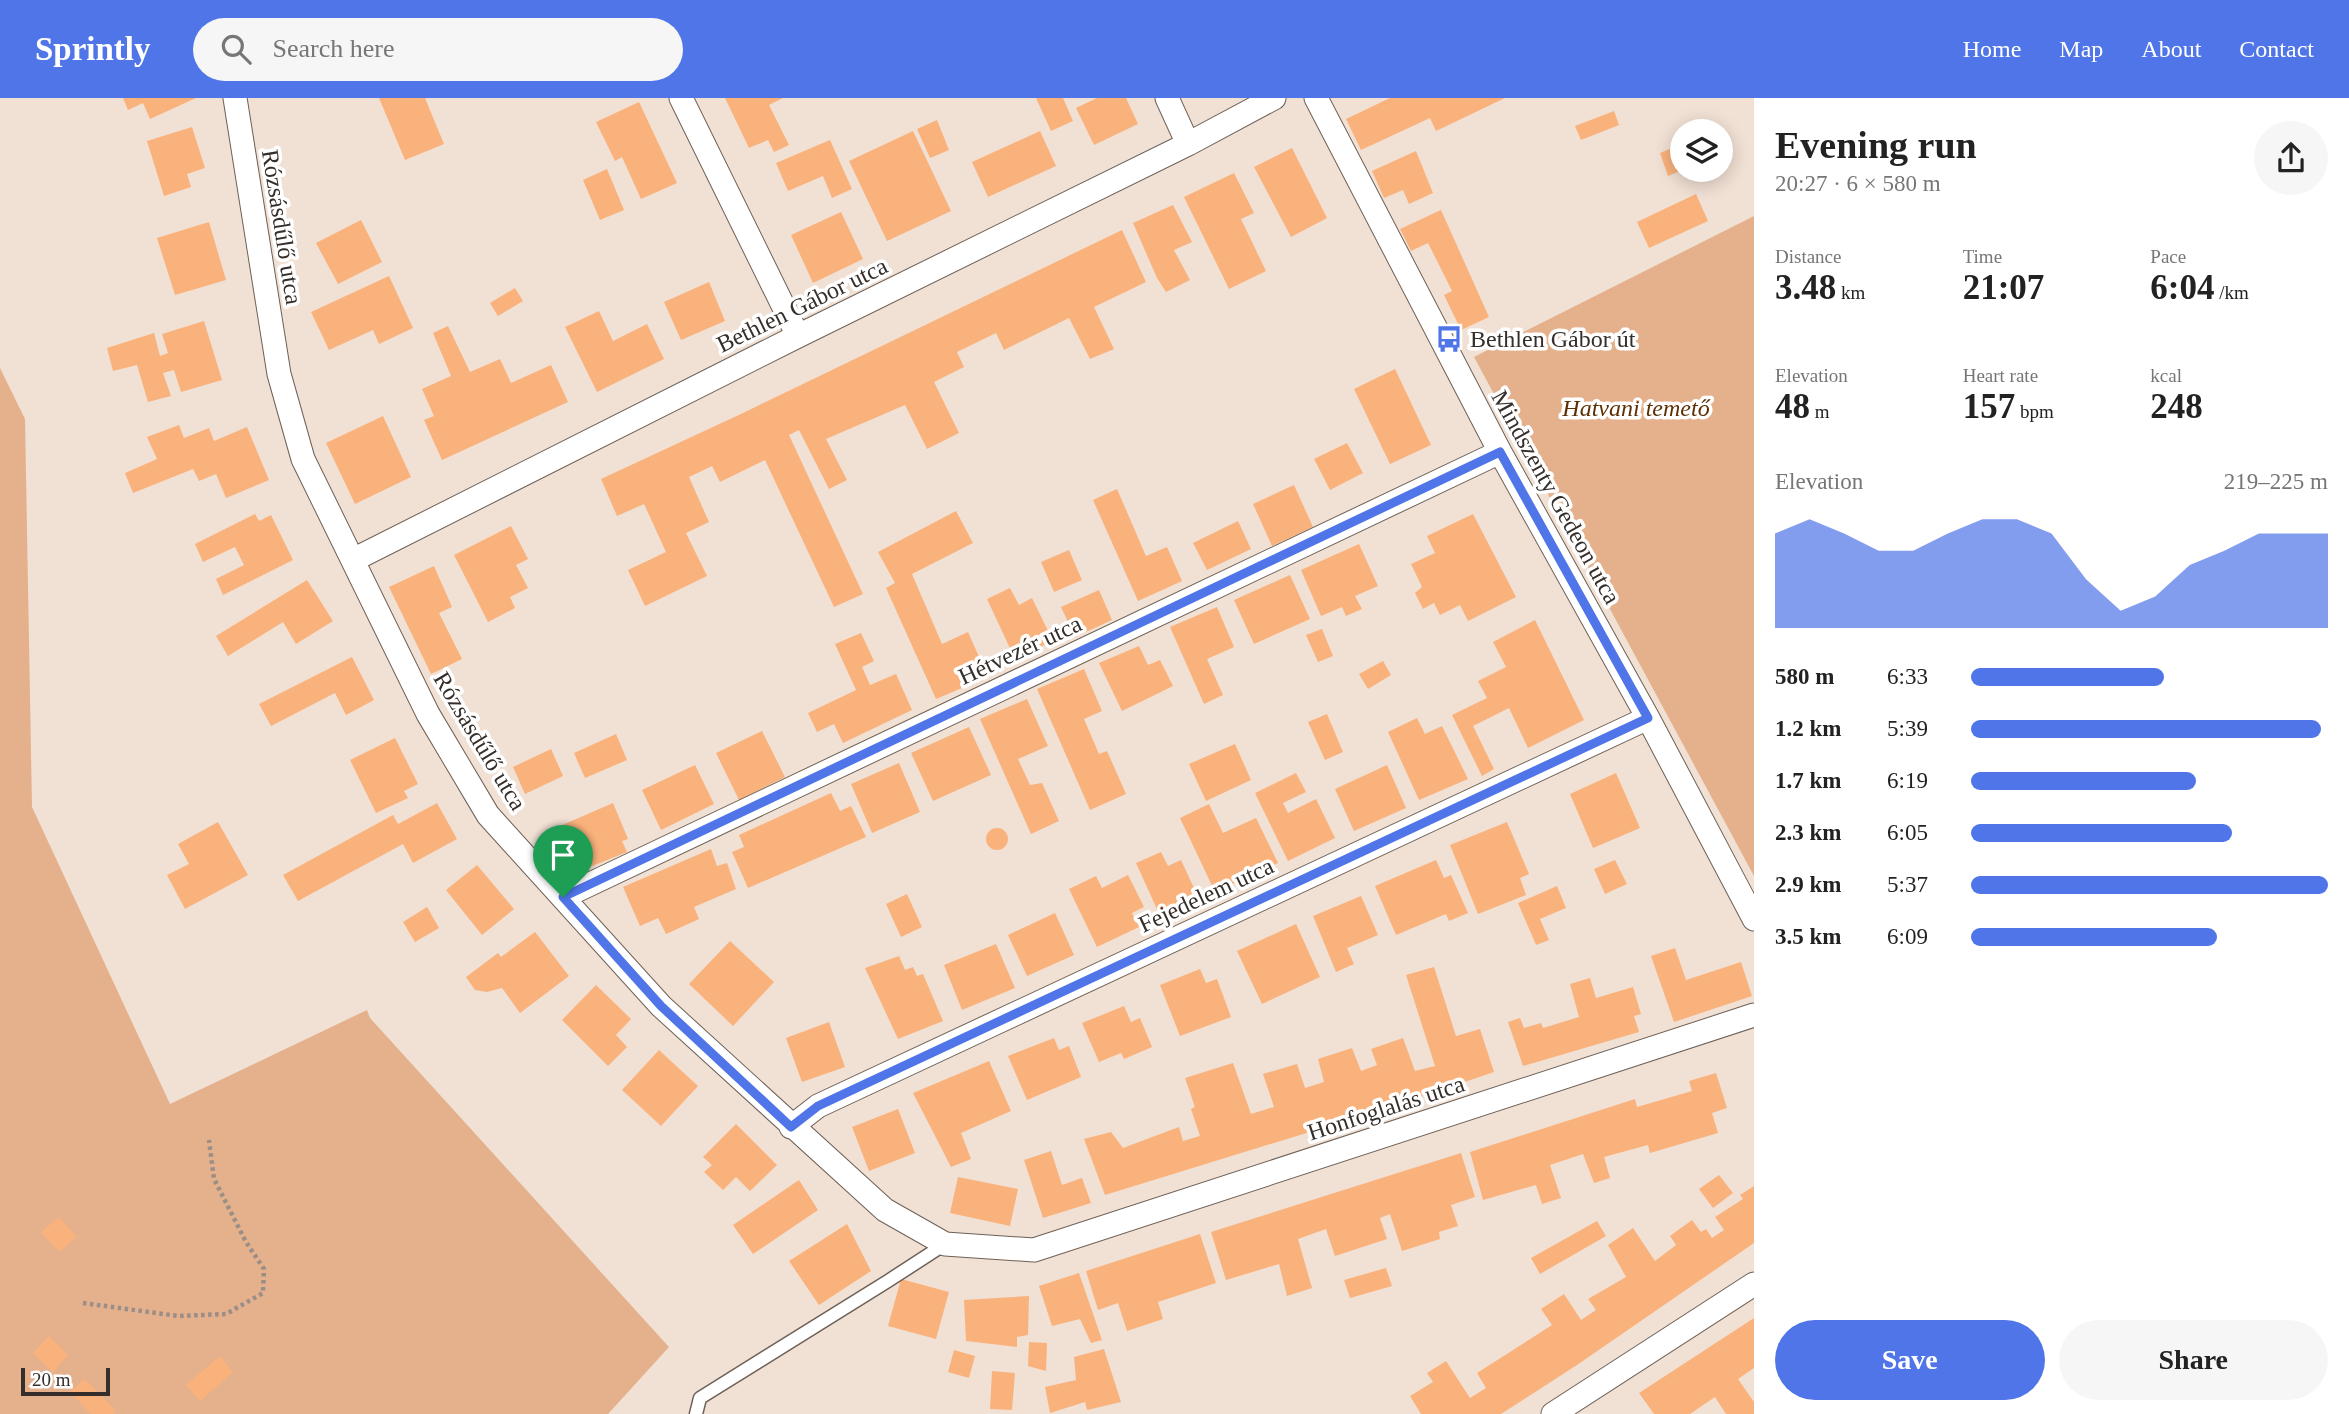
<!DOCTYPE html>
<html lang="en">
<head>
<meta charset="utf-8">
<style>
  :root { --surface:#fff; --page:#f6f6f6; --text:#222; --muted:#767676; --accent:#4f75e8 }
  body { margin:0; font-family:"Times New Roman",serif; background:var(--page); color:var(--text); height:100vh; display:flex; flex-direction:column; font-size:26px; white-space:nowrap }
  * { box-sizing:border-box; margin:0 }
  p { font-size:23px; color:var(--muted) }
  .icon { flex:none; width:38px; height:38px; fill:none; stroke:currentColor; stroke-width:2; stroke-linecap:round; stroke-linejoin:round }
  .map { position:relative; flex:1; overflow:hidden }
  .side { display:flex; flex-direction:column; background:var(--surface); width:595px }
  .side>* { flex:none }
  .controls { position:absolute; left:1670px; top:21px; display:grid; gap:14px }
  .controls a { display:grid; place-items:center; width:63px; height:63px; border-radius:50%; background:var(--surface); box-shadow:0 4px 18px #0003; font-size:35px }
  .scale { position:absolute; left:21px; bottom:18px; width:89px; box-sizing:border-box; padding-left:7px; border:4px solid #352e2a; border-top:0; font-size:19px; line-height:24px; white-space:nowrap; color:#352e2a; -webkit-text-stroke:5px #fff; paint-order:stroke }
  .pin { position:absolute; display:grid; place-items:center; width:60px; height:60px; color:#fff; margin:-72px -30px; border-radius:50% 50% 50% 0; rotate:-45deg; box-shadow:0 0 7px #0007 }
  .pin .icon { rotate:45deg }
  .round { display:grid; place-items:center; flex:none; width:74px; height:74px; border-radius:37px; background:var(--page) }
  .summary { display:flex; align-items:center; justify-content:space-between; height:119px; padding:0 21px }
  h1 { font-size:38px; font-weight:700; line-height:52px }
  .stats { display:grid; grid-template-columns:repeat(3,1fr); gap:10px; height:119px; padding:7px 21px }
  .stats div { display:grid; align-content:center }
  .stats b { font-size:35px; font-weight:700 }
  .stats small { font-size:19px; font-weight:400 }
  .stats p { font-size:19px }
  .chart { height:196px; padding:14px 21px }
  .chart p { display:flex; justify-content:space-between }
  .chart svg { width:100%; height:126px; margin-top:7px; fill:var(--accent); opacity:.7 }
  .cta { display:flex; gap:14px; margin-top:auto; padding:14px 21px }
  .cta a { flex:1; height:80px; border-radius:42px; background:var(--accent); color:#fff; font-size:28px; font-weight:700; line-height:80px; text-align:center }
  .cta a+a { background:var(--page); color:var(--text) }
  ul { padding:0 21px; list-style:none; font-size:23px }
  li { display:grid; grid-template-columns:112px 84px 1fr; align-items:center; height:52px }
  li i { height:18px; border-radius:9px; background:var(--accent) }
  header { display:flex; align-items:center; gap:42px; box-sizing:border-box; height:98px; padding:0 35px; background:var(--accent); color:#fff }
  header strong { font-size:33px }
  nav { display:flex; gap:38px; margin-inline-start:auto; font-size:24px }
  .search { width:490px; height:63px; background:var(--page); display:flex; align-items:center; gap:18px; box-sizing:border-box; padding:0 24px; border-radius:38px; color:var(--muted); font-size:26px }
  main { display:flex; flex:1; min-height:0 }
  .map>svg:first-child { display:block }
</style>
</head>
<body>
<header>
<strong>Sprintly</strong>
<div class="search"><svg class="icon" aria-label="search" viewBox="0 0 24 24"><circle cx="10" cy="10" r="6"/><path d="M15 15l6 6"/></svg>Search here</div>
<nav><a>Home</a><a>Map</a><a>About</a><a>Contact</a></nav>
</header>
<main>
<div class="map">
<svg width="1754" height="1316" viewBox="0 0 1754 1316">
  <rect width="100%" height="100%" fill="#f1e0d4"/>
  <path fill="#e4b18c" d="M1754,118v660l-280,-519z
    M0,270l25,51 7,388 138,297 197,-94 3,8 299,329 -61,67h-608z"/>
  <path fill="#fab27c" d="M123,0h73l-46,21 -7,-16 -15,7z
    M379,0h46l19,46 -39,16z
    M725,0h58l-14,7 20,40 -15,7 -6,-12 -19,8z
    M1036,0h27l10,23 -22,10z
    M1097,0h29l12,26 -44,21 -18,-37z
    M1390,0h115l-69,33 -6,-13 -69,32 -15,-31z
    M639,4l38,81 -36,16 -19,-42 -7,4 -19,-39z
    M1614,13l5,14 -38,15 -6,-14z
    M937,22l12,30 -19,8 -13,-29z
    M192,29l13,41 -18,6 4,13 -27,9 -17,-55z
    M913,33l38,80 -64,30 -38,-80z
    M1040,33l16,35 -68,31 -16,-35z
    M830,42l22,49 -20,9 -9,-22 -35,15 -12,-28z
    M1292,50l35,70 -36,19 -37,-70z
    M1672,50l8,23 -12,5 -8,-23z
    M1416,53l17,42 -24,11 -6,-14 -19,8 -12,-27z
    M607,71l17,41 -24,10 -17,-40z
    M1234,75l20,40 -13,6 25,52 -37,18 -45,-92z
    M1696,96l12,27 -59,27 -12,-26z
    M1173,107l19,37 -18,8 16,30 -24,12 -9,-14 -24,-55z
    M1441,112l48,107 -28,13 -17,-35 8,-4 -24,-48 -17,8 -11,-22z
    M841,114l22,47 -50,24 -22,-48z
    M361,122l21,42 -44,22 -22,-41z
    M209,124l17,58 -51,15 -18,-57z
    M1122,132l24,52 -52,25 20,42 -24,10 -21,-41 -65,32 -8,-17 -39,19 7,15 -30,15 25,51 -32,16 -22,-44 -79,34 21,41 -18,9 -30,-59 -10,5 74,159 -29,13 -69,-147 -45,22 -8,-16 -23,11 20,45 -23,11 21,43 -62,30 -17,-36 38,-18 -22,-48 -27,12 -16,-37 142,-66z
    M389,178l24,52 -34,16 -6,-14 -44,20 -18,-38z
    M709,184l16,39 -44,19 -17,-38z
    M515,190l8,13 -25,15 -8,-13z
    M599,213l14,30 34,-17 17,35 -67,33 -32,-65z
    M204,223l18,59 -41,12 -7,-22 -11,3 8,23 -23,6 -11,-37 -24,6 -6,-23 47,-15 6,23 8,-3 -6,-19z
    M448,228l22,46 30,-13 11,24 40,-18 17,37 -126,58 -18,-40 10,-4 -12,-27 29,-13 -18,-43z
    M1395,271l36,76 -41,19 -36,-75z
    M383,318l28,61 -56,27 -29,-61z
    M179,327l5,13 25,-10 5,13 33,-14 22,53 -43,18 -10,-24 -17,7 -6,-12 -60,24 -8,-20 32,-14 -10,-22z
    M1347,345l16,30 -33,17 -16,-31z
    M1294,387l19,42 -41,19 -19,-42z
    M1117,391l29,67 21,-9 15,34 -44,20 -45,-101z
    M956,413l17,32 -61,31 30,70 26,-12 20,45 -52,22 -50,-111 9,-5 -17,-31z
    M255,416l4,7 12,-6 22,45 -70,35 -7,-16 28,-14 -9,-18 -32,15 -8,-18z
    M1473,416l43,83 -48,24 -8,-16 -20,10 -6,-12 -11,6 -8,-16 7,-6 -11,-23 24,-11 -8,-17z
    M1238,423l13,28 -44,21 -14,-27z
    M511,428l17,33 -12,6 12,23 -18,9 5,11 -27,14 -34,-67z
    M1359,446l19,42 -23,10 7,13 -16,7 -4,-9 -21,9 -20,-46z
    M1069,452l13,30 -28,12 -13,-30z
    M434,468l18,41 -13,6 23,46 -31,15 -42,-87z
    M1290,477l20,44 -56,25 -20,-44z
    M307,482l26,41 -37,23 -13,-22 -55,34 -12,-20z
    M1010,490l9,17 13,-7 21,43 -38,18 -28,-60z
    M1099,492l13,30 -37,17 -14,-30z
    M1217,509l17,40 -27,12 16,36 -19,9 -34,-77z
    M1535,522l49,100 -56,28 -19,-40 -36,18 21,43 -12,7 -30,-61 35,-17 -9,-17 28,-14 -13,-25z
    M1322,531l11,27 -15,6 -12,-27z
    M861,535l13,28 -12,6 8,18 26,-11 16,36 -69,33 -9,-19 -17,8 -9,-19 48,-23 -21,-46z
    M1139,548l9,19 12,-5 13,26 -51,25 -23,-48z
    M352,559l22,43 -28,15 -11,-22 -64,33 -12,-22z
    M1383,563l8,14 -23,14 -9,-15z
    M1084,571l18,42 -18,8 15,35 8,-3 19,43 -36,16 -53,-121z
    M1027,601l21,47 -30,13 12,26 12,-2 17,38 -28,13 -51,-115z
    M1327,616l16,38 -18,8 -17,-38z
    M1417,620l8,16 17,-8 26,53 -49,21 -31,-68z
    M969,629l22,48 -58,26 -22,-48z
    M762,633l23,46 -46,23 -23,-47z
    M616,636l11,26 -42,18 -11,-25z
    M395,640l23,46 -14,7 4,7 -32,15 -26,-53z
    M1235,646l16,36 -45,21 -17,-37z
    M551,651l12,27 -38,18 -12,-27z
    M899,665l21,49 -48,21 -21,-49z
    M695,667l19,39 -53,26 -19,-40z
    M1387,667l19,43 -52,23 -19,-42z
    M1296,675l10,19 -23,11 5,10 28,-14 19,39 -47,23 -33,-68z
    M1616,675l24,55 -47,20 -23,-54z
    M831,695l9,18 11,-5 15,31 -118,51 -16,-36 12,-5 -5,-12z
    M437,705l20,36 -44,24 -10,-19 -105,57 -15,-26 110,-60 5,9z
    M613,705l15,36 -6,2 5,11 -47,19 -20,-45z
    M1209,706l14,29 33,-15 22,45 -63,29 -35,-74z
    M218,724l30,53 -63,34 -18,-34 22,-11 -11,-20z
    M1507,724l22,52 -9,4 6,17 -48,19 -28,-69z
    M986 741a11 11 0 1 1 22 0a11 11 0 1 1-22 0Z
    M711,751l6,17 10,-3 9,26 -42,18 5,12 -33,15 -8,-16 -18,8 -17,-39z
    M1161,754l7,14 13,-6 19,41 -39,17 -25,-55z
    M1436,762l8,18 7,-3 17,38 -19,8 -3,-7 -50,21 -21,-49z
    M1615,762l12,24 -22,10 -11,-25z
    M477,767l37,44 -32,26 -36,-45z
    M1128,777l16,32 -12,6 7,14 -42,20 -28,-58 27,-13 6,12z
    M1557,788l9,22 -26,11 9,21 -13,5 -18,-42z
    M907,796l15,33 -21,10 -15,-33z
    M1361,798l17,39 -31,13 7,16 -18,8 -23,-56z
    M427,809l12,21 -24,14 -12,-20z
    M1055,815l19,42 -47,21 -19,-41z
    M1296,826l24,53 -58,27 -25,-53z
    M535,834l34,44 -49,37 -18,-25 -15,4 -12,-2 -9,-13 32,-24 3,4z
    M730,843l44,41 -41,44 -44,-42z
    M996,846l19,44 -53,22 -18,-45z
    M1675,850l11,32 55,-18 11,34 -78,26 -23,-66z
    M899,858l6,14 8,-3 4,9 6,-2 20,47 -45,18 -33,-71z
    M1434,869l22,69 24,-7 14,43 -103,35 -286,88 -21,-56 27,-7 12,16 56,-21 4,14 17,-5 -9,-27 4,-2 -10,-29 48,-15 18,51 23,-7 -11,-33 34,-10 8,24 19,-6 -6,-23 34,-11 9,23 16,-6 -6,-16 32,-11 12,33 20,-5 -29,-91z
    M1200,871l6,14 11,-4 14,38 -51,19 -20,-51z
    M1590,880l6,20 37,-11 8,27 -7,2 5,16 -116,34 -15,-44 12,-4 4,10 17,-5 2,5 36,-11 -9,-33z
    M596,887l35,34 -15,16 11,12 -19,19 -46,-46z
    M1124,908l7,16 9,-4 12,29 -28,12 -3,-6 -22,9 -17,-39z
    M829,924l16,45 -43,15 -16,-44z
    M1054,940l5,12 10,-4 12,31 -54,23 -19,-44z
    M659,952l39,36 -37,40 -39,-36z
    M989,963l22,50 -50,22 10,26 -20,8 -38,-74z
    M1716,975l11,35 -15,5 6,20 -68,20 -2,-8 -44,12 6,21 -16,5 -11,-29 -33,11 11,33 -19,6 -6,-19 -53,15 -13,-48 165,-53 2,8 55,-16 -3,-10z
    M898,1011l17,44 -46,18 -17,-44z
    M736,1026l41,41 -27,26 -14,-14 -13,13 -19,-18 8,-7 -9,-8z
    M1051,1053l11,34 20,-7 9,25 -48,15 -19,-58z
    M1461,1055l14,44 -24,8 7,21 -19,6 1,7 -38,12 -12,-37 -10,4 7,21 -52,17 -9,-27 -28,10 14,49 -25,8 -8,-32 -53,16 -15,-48z
    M1719,1077l14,18 -20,15 -14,-19z
    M958,1079l60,12 -8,37 -60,-13z
    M799,1082l19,30 -65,44 -20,-29z
    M1754,1088v57l-177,122 -76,49h-80l-11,-18 23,-14 -6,-9 19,-12 24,37 16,-10 -9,-15 75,-48 -11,-16 23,-15 17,26 15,-10 -8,-11 38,-22 -18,-32 25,-17 22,33 21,-16 -6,-9 22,-16 9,12 5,-3 6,9 12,-8 -9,-13 28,-18 -3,-4z
    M59,1119l18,20 -18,15 -18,-20z
    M1597,1123l9,15 -66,38 -9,-16z
    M847,1126l24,47 -52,34 -30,-44z
    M1200,1136l16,49 -58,19 5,17 -36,12 -9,-28 -20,7 -12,-39z
    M1386,1170l6,18 -42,12 -6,-18z
    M1079,1175l23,67 -11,3 -11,-24 -28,7 -13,-40z
    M901,1181l48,13 -13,47 -48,-13z
    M1029,1198l-1,39 -11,2v10l-51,-6 -2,-41z
    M1754,1220v50l-16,11 16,23v12h-28l-11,-17 -25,17h-36l-15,-21z
    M49,1238l19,19 -15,17 -20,-19z
    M1029,1244l18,1 -1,28 -18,-5z
    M1104,1251l17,53 -34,8 -2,-8 -35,11 -5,-26 31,-7 -2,-23z
    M954,1252l21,6 -6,22 -21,-6z
    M220,1258l13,16 -33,29 -14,-16z
    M992,1273l23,2 -3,37 -22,-1z
    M85,1281l31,32 -2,3h-23l-21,-22z"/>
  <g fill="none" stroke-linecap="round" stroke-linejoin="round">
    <defs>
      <path id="service" d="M696,1316l4,-16 188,-117 57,-37"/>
      <path id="minor" d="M235,0l44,276 24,85 125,255 60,101 173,191 224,204 60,34 89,6 720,-235
        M681,0l117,238
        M1167,0l21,46
        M1316,0l184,354 148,266 106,201
        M353,462l445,-224 390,-192 86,-46
        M563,799l937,-445
        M791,1029l27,-21 830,-388
        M1553,1316l201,-130"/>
    </defs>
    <use href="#service" stroke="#6e6056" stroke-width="15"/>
    <use href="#minor" stroke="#6e6056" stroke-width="25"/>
    <path stroke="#9a8e86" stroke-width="4.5" stroke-dasharray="3.5 3.5" stroke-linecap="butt" d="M83,1205l95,13 48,-2 37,-21 1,-24 -18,-27 -32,-63 -5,-39"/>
    <use href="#service" stroke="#fff" stroke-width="12"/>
    <use href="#minor" stroke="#fff" stroke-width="23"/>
  </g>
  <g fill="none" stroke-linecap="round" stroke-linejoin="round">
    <defs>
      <path id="route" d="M1500,354l148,266 -830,388 -27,21 -130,-121 -98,-109z"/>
    </defs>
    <use href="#route" stroke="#fff" stroke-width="14"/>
    <use href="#route" stroke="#4f75e8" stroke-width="9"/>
  </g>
  <defs>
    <symbol id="bus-bare" viewBox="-9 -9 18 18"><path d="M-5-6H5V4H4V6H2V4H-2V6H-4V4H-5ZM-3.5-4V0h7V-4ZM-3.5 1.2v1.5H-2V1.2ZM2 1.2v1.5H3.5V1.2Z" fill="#4f75e8" stroke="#fff" stroke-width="2.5" paint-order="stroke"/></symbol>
  </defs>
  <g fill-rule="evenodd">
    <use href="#bus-bare" x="1430" y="222" width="38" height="38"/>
  </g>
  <g text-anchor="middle" stroke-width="7" stroke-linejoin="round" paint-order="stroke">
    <g font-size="24" fill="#352e2a" stroke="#fff">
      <text transform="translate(282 129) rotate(81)" y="8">Rózsásdűlő utca</text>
      <text transform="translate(802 207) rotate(-26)" y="8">Bethlen Gábor utca</text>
      <text transform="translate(1556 399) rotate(61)" y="8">Mindszenty Gedeon utca</text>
      <text transform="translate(1020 552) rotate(-25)" y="8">Hétvezér utca</text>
      <text transform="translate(480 643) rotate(59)" y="8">Rózsásdűlő utca</text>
      <text transform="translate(1206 797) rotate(-25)" y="8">Fejedelem utca</text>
      <text transform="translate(1386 1010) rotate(-18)" y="8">Honfoglalás utca</text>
    </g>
    <g font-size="24" fill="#352e2a" stroke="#fff" text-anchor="start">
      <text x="1470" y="249">Bethlen Gábor út</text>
    </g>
    <g font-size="24" font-style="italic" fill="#5d3004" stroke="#fff">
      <text x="1636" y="318">Hatvani temető</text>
    </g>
  </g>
</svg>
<div class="controls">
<a><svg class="icon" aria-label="layers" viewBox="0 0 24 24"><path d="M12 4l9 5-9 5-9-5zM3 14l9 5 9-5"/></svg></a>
</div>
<div class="scale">20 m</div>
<div class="pin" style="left:563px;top:799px;background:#1e9e55"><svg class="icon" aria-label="arrive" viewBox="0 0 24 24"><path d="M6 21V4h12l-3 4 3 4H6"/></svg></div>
</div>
<section class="side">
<div class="summary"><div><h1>Evening run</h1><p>20:27 · 6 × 580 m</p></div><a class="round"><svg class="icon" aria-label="share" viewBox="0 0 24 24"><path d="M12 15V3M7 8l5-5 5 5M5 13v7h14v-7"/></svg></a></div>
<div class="stats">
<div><p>Distance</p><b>3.48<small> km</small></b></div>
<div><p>Time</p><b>21:07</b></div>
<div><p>Pace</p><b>6:04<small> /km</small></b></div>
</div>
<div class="stats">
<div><p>Elevation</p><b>48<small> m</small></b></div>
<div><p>Heart rate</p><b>157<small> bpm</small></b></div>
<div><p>kcal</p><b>248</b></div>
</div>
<div class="chart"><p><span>Elevation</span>219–225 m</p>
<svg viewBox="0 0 160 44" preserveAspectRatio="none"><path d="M0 44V11L10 6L20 11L30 17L40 17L50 11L60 6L70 6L80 11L90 27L100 38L110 33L120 22L130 17L140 11L150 11L160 11V44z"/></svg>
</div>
<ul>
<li><b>580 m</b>6:33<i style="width:54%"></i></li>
<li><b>1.2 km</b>5:39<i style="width:98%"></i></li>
<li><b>1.7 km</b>6:19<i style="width:63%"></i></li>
<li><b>2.3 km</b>6:05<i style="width:73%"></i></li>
<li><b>2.9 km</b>5:37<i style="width:100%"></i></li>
<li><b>3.5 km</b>6:09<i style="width:69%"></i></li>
</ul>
<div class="cta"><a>Save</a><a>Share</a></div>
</section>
</main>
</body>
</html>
